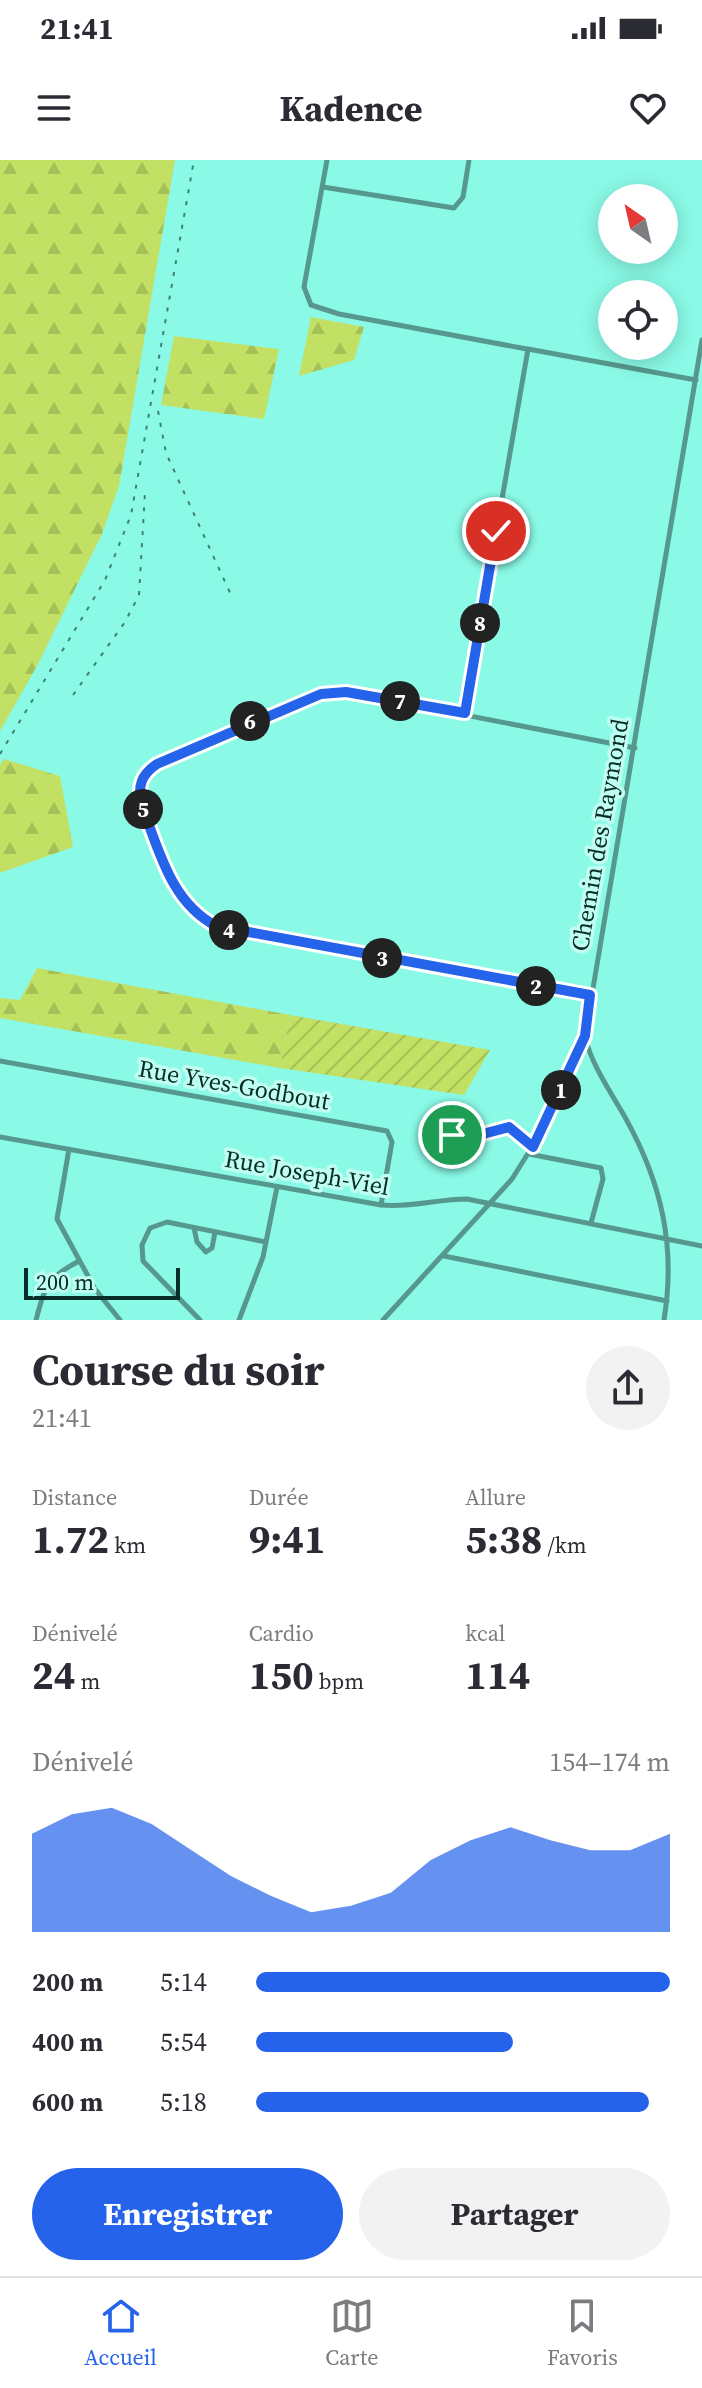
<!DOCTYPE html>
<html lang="fr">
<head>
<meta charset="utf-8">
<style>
  :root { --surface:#fff; --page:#f2f2f3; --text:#2b2b33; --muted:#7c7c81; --line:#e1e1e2; --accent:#2563eb }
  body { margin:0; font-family:"Source Serif 4",serif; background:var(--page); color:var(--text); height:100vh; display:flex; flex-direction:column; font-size:30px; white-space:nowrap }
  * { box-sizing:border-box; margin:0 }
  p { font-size:26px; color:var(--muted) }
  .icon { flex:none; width:44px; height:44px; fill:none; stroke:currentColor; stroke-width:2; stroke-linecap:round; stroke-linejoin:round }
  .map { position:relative; height:1160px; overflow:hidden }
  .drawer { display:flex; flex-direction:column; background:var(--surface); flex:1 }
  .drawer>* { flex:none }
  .needle { width:52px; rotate:326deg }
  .buttons { position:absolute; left:598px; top:24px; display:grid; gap:16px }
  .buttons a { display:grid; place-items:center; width:80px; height:80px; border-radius:50%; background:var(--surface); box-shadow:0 4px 20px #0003; font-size:40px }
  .scale { position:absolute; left:24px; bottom:20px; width:156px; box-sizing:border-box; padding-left:8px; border:4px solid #082d28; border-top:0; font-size:22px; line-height:28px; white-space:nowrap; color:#082d28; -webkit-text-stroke:6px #c0fef2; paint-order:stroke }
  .pin { position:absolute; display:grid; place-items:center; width:68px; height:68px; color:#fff; margin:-34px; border:4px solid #fff; border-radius:50%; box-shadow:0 2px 8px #0007 }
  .km { position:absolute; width:40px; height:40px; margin:-20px; border-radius:50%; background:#222; color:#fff; font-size:22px; line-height:40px; text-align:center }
  .round { display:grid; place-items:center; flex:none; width:84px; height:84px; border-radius:42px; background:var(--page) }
  .head { display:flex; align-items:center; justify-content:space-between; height:136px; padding:0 32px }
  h1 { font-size:44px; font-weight:700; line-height:60px }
  .figures { display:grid; grid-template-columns:repeat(3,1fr); gap:12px; height:136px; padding:8px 32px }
  .figures div { display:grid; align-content:center }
  .figures b { font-size:40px; font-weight:700 }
  .figures small { font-size:22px; font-weight:400 }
  .figures p { font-size:22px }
  .chart { height:224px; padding:16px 32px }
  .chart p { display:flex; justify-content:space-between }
  .chart svg { width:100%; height:144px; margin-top:8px; fill:var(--accent); opacity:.7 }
  .button { display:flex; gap:16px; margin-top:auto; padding:16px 32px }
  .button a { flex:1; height:92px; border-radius:48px; background:var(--accent); color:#fff; font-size:32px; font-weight:700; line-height:92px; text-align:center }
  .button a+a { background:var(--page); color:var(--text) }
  ul { padding:0 32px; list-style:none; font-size:26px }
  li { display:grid; grid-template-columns:128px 96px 1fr; align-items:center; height:60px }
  li i { height:20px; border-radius:10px; background:var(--accent) }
  .status { display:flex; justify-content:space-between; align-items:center; height:56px; padding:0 40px; background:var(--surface); direction:ltr }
  .status svg { height:22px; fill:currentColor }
  header { display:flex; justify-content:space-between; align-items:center; height:104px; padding:0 32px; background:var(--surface); font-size:36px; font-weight:700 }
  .tabs { display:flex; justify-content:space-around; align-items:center; height:112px; border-top:2px solid var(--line); background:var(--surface); font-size:22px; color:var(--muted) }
  .tabs a { display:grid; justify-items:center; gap:4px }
  .tabs .current { color:var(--accent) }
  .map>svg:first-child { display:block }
</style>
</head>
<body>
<div class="status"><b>21:41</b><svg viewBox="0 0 49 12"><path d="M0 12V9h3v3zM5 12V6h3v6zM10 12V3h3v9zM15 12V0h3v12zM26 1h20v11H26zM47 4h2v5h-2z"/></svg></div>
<header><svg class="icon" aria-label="menu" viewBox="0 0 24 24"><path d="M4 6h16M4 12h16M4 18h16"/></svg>Kadence<svg class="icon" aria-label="heart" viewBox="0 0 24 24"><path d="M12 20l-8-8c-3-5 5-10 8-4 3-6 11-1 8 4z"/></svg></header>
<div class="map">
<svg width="702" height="1160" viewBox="0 0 702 1160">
  <defs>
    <pattern id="forest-firs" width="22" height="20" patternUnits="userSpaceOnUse" patternTransform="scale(2)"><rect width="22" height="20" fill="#c2e064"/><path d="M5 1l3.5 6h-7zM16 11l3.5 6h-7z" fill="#a5c057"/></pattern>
    <pattern id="garden-furrows" width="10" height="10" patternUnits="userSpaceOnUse" patternTransform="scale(2)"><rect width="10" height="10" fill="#c2e064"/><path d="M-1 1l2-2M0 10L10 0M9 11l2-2" fill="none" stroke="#a5c057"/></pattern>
  </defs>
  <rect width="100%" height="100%" fill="#8afae7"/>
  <path fill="url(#forest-firs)" d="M0,0h175l-56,326 -17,48 -65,132 -37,65z
    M311,157l53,10 -10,33 -55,16z
    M174,176l105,13 -15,70 -103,-14z
    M4,599l56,17 13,71 -73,26v-108z
    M37,808l253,47 -10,53 -280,-50v-20l20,2z"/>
  <path fill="url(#garden-furrows)" d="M290,855l200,35 -26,45 -184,-27z"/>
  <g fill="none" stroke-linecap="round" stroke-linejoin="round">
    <path stroke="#56988d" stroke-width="5" d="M327,0l-23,127 7,18 28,9 188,35
      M323,27l131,21 9,-11 6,-37
      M465,553l63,-364 168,31
      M590,835l-374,-69c-46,-24 -57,-77 -75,-122 -3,-18 0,-29 16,-40l150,-67 39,-5 289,56
      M585,877c7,29 27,57 41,82 36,65 50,128 38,201
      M0,901l387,70 5,11 -11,63
      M477,974l-19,-9 -7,7 9,8 49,-13 24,20
      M0,977l381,68c31,3 56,-6 86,-6l235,47
      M69,989l-12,70 38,70 25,31
      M529,994l72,14 2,11 -12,44
      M194,1068l3,14 9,10 6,-4 3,-16
      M444,1096l223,45
      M36,1160c9,-34 11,-42 43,-59
      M200,1160l-57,-59 -1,-16 8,-17 17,-6 99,20
      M239,1160l24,-63 14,-70
      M383,1160l129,-141 30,-48 43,-95 117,-696"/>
    <path stroke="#3d8176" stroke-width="2" stroke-dasharray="4 8" stroke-linecap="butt" d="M158,251l8,42 66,144
      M73,535l52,-73 14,-27 6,-103
      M0,594l105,-174 26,-65 63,-355"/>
  </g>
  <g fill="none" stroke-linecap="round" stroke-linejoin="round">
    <defs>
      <path id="route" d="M452,975l8,5 49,-13 24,20 52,-111 5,-41 -374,-69c-46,-24 -57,-77 -75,-122 -3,-19 0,-29 16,-40l164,-70 25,-2 119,21 31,-182"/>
    </defs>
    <use href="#route" stroke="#fff" stroke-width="16"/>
    <use href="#route" stroke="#2563eb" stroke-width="10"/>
  </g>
  <g text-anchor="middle" stroke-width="7" stroke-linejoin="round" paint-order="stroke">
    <g font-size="24" fill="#082d28" stroke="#c0fef2">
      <text transform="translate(600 675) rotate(-80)" y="8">Chemin des Raymond</text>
      <text transform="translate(234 925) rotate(10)" y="8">Rue Yves-Godbout</text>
      <text transform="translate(307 1013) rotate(10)" y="8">Rue Joseph-Viel</text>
    </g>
  </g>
</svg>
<div class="buttons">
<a><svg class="needle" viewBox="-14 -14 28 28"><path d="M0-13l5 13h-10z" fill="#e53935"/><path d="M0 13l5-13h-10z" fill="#7c7c81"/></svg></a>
<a><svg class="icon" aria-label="locate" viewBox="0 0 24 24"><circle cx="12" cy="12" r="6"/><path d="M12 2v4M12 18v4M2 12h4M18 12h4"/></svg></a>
</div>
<div class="scale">200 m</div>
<div class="pin" style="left:452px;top:975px;background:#1e9e55"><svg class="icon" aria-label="arrive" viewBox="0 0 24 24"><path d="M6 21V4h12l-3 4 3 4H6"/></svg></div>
<div class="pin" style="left:496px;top:371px;background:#d93025"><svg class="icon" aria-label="check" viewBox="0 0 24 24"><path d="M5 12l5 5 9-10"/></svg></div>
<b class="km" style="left:561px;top:930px">1</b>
<b class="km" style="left:536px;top:826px">2</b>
<b class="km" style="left:382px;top:798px">3</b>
<b class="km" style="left:229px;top:770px">4</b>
<b class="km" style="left:143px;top:649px">5</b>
<b class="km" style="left:250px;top:561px">6</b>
<b class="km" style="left:400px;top:541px">7</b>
<b class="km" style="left:480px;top:463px">8</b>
</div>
<section class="drawer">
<div class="head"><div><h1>Course du soir</h1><p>21:41</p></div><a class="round"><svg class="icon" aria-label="share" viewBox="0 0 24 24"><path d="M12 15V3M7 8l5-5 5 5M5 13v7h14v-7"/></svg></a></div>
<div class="figures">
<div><p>Distance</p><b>1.72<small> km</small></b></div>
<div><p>Durée</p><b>9:41</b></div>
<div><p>Allure</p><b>5:38<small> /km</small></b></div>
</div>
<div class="figures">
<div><p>Dénivelé</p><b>24<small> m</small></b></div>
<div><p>Cardio</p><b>150<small> bpm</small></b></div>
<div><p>kcal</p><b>114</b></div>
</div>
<div class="chart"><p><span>Dénivelé</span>154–174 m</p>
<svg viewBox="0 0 160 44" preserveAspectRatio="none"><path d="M0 44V14L10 8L20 6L30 11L40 19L50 27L60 33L70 38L80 36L90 32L100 22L110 16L120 12L130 16L140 19L150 19L160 14V44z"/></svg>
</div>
<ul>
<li><b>200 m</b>5:14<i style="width:100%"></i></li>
<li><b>400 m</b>5:54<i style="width:62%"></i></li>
<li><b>600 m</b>5:18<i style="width:95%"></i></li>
</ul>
<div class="button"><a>Enregistrer</a><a>Partager</a></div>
</section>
<nav class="tabs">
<a class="current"><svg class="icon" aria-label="home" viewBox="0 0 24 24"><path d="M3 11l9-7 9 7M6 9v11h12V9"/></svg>Accueil</a>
<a><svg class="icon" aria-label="map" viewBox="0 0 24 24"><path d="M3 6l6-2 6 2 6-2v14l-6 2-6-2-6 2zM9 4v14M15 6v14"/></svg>Carte</a>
<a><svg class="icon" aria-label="saved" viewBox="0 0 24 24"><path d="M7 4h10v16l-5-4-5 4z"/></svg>Favoris</a>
</nav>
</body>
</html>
